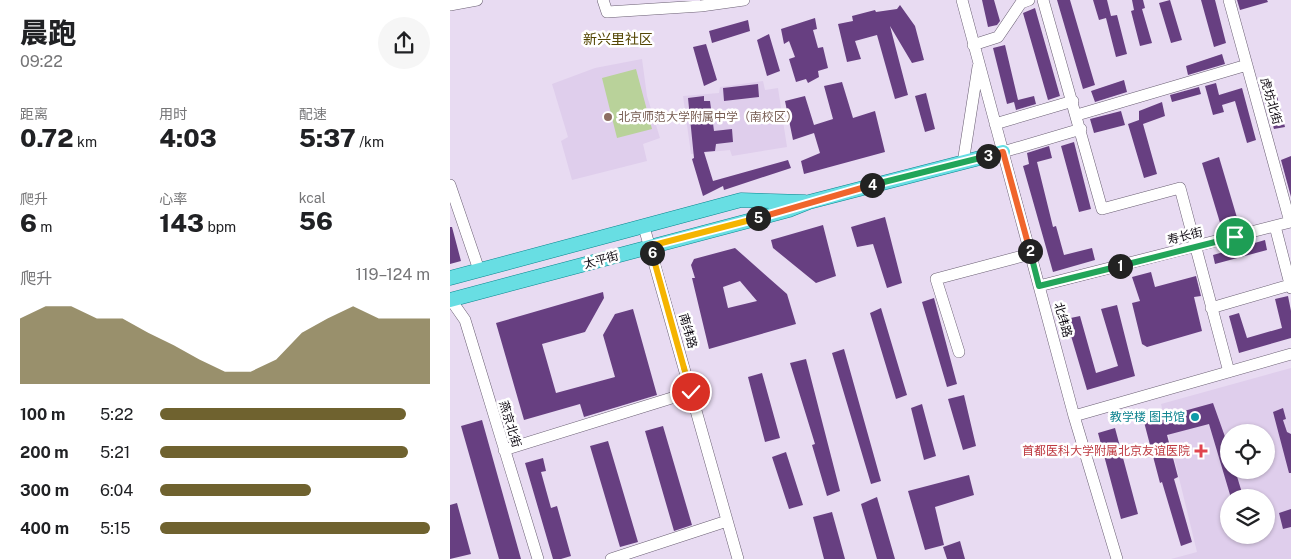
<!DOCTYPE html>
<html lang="zh">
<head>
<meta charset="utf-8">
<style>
  :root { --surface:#fff; --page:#f6f6f6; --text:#202124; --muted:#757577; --accent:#6f622f }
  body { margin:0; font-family:"Public Sans","Noto Sans SC",sans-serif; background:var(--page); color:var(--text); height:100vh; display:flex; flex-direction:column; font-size:19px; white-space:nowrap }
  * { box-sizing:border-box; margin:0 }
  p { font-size:16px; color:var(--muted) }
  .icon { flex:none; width:28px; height:28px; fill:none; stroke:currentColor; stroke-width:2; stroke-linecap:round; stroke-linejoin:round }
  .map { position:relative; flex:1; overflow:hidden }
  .details { display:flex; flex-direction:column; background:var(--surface); width:450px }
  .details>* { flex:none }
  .tools { position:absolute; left:770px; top:424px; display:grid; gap:10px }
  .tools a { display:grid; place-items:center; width:55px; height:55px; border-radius:50%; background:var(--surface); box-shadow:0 1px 4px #0004; font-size:25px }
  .pin { position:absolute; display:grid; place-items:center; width:42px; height:42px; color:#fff; margin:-21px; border:2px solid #fff; border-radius:50%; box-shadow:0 1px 5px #0007 }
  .km { position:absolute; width:25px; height:25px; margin:-12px; border-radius:50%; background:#222; color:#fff; font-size:14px; line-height:25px; text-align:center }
  .round { display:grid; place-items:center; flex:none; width:52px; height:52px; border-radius:26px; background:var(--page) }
  .headline { display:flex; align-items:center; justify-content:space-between; height:85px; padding:0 20px }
  h1 { font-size:28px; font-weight:800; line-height:38px }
  .stats { display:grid; grid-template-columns:repeat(3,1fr); gap:8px; height:85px; padding:5px 20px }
  .stats div { display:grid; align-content:center }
  .stats b { font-size:25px; font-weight:800 }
  .stats small { font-size:14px; font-weight:400 }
  .stats p { font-size:14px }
  .chart { height:140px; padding:10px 20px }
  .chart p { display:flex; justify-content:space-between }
  .chart svg { width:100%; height:90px; margin-top:5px; fill:var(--accent); opacity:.7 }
  ul { padding:0 20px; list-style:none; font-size:16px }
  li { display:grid; grid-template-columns:80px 60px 1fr; align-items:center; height:38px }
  li i { height:12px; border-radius:6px; background:var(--accent) }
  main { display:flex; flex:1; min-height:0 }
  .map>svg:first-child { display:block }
</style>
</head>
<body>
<main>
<section class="details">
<div class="headline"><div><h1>晨跑</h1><p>09:22</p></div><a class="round"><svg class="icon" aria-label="share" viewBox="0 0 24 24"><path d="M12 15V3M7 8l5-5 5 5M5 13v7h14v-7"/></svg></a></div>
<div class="stats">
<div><p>距离</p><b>0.72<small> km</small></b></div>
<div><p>用时</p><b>4:03</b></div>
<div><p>配速</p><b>5:37<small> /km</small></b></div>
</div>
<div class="stats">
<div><p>爬升</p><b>6<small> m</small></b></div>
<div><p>心率</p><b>143<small> bpm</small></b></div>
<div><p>kcal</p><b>56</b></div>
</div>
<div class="chart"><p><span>爬升</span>119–124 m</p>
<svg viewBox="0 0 160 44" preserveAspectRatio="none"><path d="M0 44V12L10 6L20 6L30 12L40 12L50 19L60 25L70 32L80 38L90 38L100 32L110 19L120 12L130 6L140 12L150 12L160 12V44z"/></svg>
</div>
<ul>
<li><b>100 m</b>5:22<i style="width:91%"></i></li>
<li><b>200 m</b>5:21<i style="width:92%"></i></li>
<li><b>300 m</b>6:04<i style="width:56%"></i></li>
<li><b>400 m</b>5:15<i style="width:100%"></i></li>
</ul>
</section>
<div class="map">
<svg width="841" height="559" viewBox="0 0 841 559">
  <rect width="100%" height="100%" fill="#e8dbf2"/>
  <path fill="#dfceec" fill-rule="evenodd" d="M192,59l5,37 13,42 -17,6 4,17 -75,19 -11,-39 7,-4 -16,-53 43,-16z
    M313,81l2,9 13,-2 9,59 -55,9 -2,-6 -39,4 -8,-58 36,-3 1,-6z
    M841,368v191h-120l26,-7 -36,-148zM779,432h37v38h-37zM779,498h37v37h-37z"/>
  <path fill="#b9d29a" d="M186,69l16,60 -35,9 -15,-60z"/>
  <path fill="#673f81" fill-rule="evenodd" d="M532,0h12l6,21 -3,4 -9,2z
    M607,0h13l25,85 -12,4z
    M643,0h14l4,16 6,-1 10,39 -11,3 -10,-39 -7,2z
    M682,0h11l2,8 -3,1 10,34 -12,3 -9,-35 3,-1z
    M720,0l12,40 -11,3 -12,-40z
    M751,0h14l11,43 -12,4z
    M787,0h30l1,2 -28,8z
    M450,5l15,21 9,34 -12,3 -22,-37 18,69 -13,4 -18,-64 -22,6 6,18 -14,3 -9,-38 15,-3 -1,-5 23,-6 1,2 21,-3z
    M585,8l25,88 -12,4 -25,-87z
    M365,18l2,11 -4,1 5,18 5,-1 5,21 -10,3 1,6 -11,6 -2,-4 -10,3 -7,-23 6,-2 -6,-16 -5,3 -3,-15z
    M298,20l2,11 -38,12 -3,-12z
    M319,34l11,37 -13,5 -10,-36z
    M256,44l11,36 -13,6 -11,-39z
    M555,45l13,55 16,-4 2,8 -20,6 -2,-8 -7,2 -14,-56z
    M772,54l3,10 -37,11 -2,-9z
    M674,80l3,12 -32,10 -4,-11z
    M392,82l11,36 22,-7 10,41 -81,22 -3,-13 19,-8 -6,-20 -21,7 -8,-39 20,-5 9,29 19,-6 -9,-33z
    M766,83l3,12 23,-7 14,52 -9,3 -12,-42 -13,4 2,7 -11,3 -8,-29z
    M308,84l1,13 -35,4 -1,-13z
    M749,87l2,7 -29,8 -2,-7z
    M826,92l9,35 -11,2 -11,-34z
    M476,93l9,36 -10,3 -10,-36z
    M254,96v5h6l4,30 18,-2 1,13 -17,2 -1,7 -11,1 9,29 75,-21 3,8 -67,22 -1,-4 -20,10 -11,-37 2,-1 -6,-60z
    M712,102l3,14 -22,8 14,50 -13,4 -16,-54 11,-4v-9z
    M671,111l4,14 -31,8 -4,-14z
    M624,142l17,67 -12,3 -18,-66z
    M599,146l3,12 -15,4 16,65 3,-1 8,29 28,-7 3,12 -42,12 -30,-106 6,-2 -2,-11z
    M841,156v41l-10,-37z
    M769,157l19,64 -17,5 -19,-63z
    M435,217l17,66 -15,5 -14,-44 -16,3 -6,-20z
    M373,225l13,51 -20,7 -43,-35 -2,-8z
    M0,227h2l9,34 -11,3z
    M815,240l2,10 -52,14 -2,-9z
    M285,248l52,46 9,30 -87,25 -17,-71h3l-4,-13 3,-6zM290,281l17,20 -29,7 -5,-21z
    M701,272l4,15 41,-11 5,20 -7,1 8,34 -55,16 -5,-3 -10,-41 8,-2 -8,-24z
    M153,292l1,6 -19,34 -43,12 14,49 59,-16 -12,-42 12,-21 18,-5 24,86 -73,22 -4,-13 -56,16 -28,-97z
    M838,296l3,15v27l-52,15 -10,-37 10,-3 8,25 35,-10 -7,-29z
    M484,298l23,86 -10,3 -25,-85z
    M667,305l18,71 -48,14 -21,-71 14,-3 16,57 22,-7 -17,-57z
    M431,308l26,87 -11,4 -26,-86z
    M394,349l37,132 -10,3 -39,-131z
    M356,359l34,132 -13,5 -15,-51 3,-1 -25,-81z
    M312,373l18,65 -15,4 -17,-65z
    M514,395l12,51 -13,4 -15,-51z
    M763,403l16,45v22h6l8,26 -12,2 -22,-74 -42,11 11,42 -4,2 18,63 -11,4 -19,-64 -2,1 -16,-61z
    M472,404l14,52 -12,4 -13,-52z
    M833,408l3,11 -3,1 4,12 4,2v39h-2l-16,-61z
    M32,420l39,139h-22l-38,-133z
    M213,426l29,99 -18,6 -29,-100z
    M665,428l23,86 -17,5 -23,-86z
    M158,441l30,101 -18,5 -30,-101z
    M336,452l17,53 -14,4 -17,-52z
    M93,458l3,13 -5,1 10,36 6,-2 14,50 -10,3h-8l-28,-96z
    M519,475l5,20 -39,12 9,38 -19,5 -17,-59z
    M427,497l18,62h-18l-16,-55z
    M7,503l14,51 -21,5v-54z
    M841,509v18l-8,2 -4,-16z
    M382,512l13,47h-21l-11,-42z
    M510,541l5,18h-18l-4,-12z"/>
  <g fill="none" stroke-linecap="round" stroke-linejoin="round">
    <defs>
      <path id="minor" d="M153,0l4,12 94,-6 43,-6
        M512,0l112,416 43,143
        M593,0l59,209 78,-21 49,184
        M0,5l27,-5
        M523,45l25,-8 23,-34 8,-3
        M627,115l170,-50
        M545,124l78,-23
        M553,152l78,-23
        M513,163l15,-96
        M0,185l29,85
        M825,226l16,62
        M194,227l94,332
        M589,286l251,-64 -61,-222
        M1,300l14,20 73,239
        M761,308l79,-23
        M509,352l-23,-73 94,-25
        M624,416l217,-62
        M54,450l187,-58
        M161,559l116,-38"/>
      <path id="major" d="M0,278l291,-78 64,2
        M0,300l339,-90 20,-8 194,-50"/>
    </defs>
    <use href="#minor" stroke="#6a5f73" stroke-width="12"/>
    <use href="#major" stroke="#08868e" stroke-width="15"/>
    <use href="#minor" stroke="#fff" stroke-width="11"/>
    <use href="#major" stroke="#68dee3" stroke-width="14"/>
  </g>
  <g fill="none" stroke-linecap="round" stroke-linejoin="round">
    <defs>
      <path id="split-1" d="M670,266l115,-29"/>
      <path id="split-2" d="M580,251l9,35 81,-20"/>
      <path id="split-3" d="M538,156l15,-4 27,99"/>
      <path id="split-4" d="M422,185l116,-29"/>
      <path id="split-5" d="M308,218l114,-33"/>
      <path id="split-6" d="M202,253l-2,-7 108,-28"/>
      <path id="split-7" d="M202,253l32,115"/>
      <path id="split-8" d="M234,368l7,24"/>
    </defs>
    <use href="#split-1" stroke="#fff" stroke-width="10"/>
    <use href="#split-2" stroke="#fff" stroke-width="10"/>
    <use href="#split-3" stroke="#fff" stroke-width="10"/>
    <use href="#split-4" stroke="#fff" stroke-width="10"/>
    <use href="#split-5" stroke="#fff" stroke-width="10"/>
    <use href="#split-6" stroke="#fff" stroke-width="10"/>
    <use href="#split-7" stroke="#fff" stroke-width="10"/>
    <use href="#split-8" stroke="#fff" stroke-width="10"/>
    <use href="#split-1" stroke="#22a559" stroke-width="6"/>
    <use href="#split-2" stroke="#22a559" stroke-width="6"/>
    <use href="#split-3" stroke="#f0652b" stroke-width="6"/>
    <use href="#split-4" stroke="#22a559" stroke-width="6"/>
    <use href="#split-5" stroke="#f0652b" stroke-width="6"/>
    <use href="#split-6" stroke="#f5b400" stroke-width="6"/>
    <use href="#split-7" stroke="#f5b400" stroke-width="6"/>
    <use href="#split-8" stroke="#f5b400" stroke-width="6"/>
  </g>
  <circle fill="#8d6e63" stroke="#fff" stroke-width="2" cx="158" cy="117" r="5"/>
  <circle fill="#0f9aa8" stroke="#fff" stroke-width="2" cx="745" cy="417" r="5"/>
  <path fill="#e0444e" stroke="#fff" stroke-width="2" d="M748.5 443.5h5v5h5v5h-5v5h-5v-5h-5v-5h5z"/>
  <g text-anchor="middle" stroke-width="5" stroke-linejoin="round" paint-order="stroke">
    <g font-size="12" fill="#110c14" stroke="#fff">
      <text transform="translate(821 101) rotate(74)" y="4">虎坊北街</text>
      <text transform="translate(735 236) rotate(-14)" y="4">寿长街</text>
      <text transform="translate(151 260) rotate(-15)" y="4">太平街</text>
      <text transform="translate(613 320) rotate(74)" y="4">北纬路</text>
      <text transform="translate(238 331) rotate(74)" y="4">南纬路</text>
      <text transform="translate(60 424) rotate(73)" y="4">燕京北街</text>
    </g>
    <g font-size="12" fill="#785e54" stroke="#fff" text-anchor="start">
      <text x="168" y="121">北京师范大学附属中学（南校区）</text>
    </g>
    <g font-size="12" fill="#0d838f" stroke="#fff" text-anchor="end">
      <text x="735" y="421">教学楼 图书馆</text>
    </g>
    <g font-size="12" fill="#be3a42" stroke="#fff" text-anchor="end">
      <text x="740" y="455">首都医科大学附属北京友谊医院</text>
    </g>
    <g font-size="14" fill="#534502" stroke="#fff">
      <text x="168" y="44">新兴里社区</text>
    </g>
  </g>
</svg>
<div class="tools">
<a><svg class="icon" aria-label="locate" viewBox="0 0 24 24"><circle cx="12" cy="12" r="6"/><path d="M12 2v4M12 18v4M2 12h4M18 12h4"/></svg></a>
<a><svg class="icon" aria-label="layers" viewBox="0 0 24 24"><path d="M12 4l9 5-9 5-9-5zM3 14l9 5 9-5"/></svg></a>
</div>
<div class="pin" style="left:785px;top:237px;background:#1e9e55"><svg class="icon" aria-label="arrive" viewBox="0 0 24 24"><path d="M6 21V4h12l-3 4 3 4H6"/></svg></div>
<div class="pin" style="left:241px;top:392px;background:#d93025"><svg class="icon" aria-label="check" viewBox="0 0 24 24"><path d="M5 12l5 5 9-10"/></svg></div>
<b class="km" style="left:670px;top:266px">1</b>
<b class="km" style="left:580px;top:251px">2</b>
<b class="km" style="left:538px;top:156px">3</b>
<b class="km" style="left:422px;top:185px">4</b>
<b class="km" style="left:308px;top:218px">5</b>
<b class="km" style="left:202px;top:253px">6</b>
</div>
</main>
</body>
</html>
